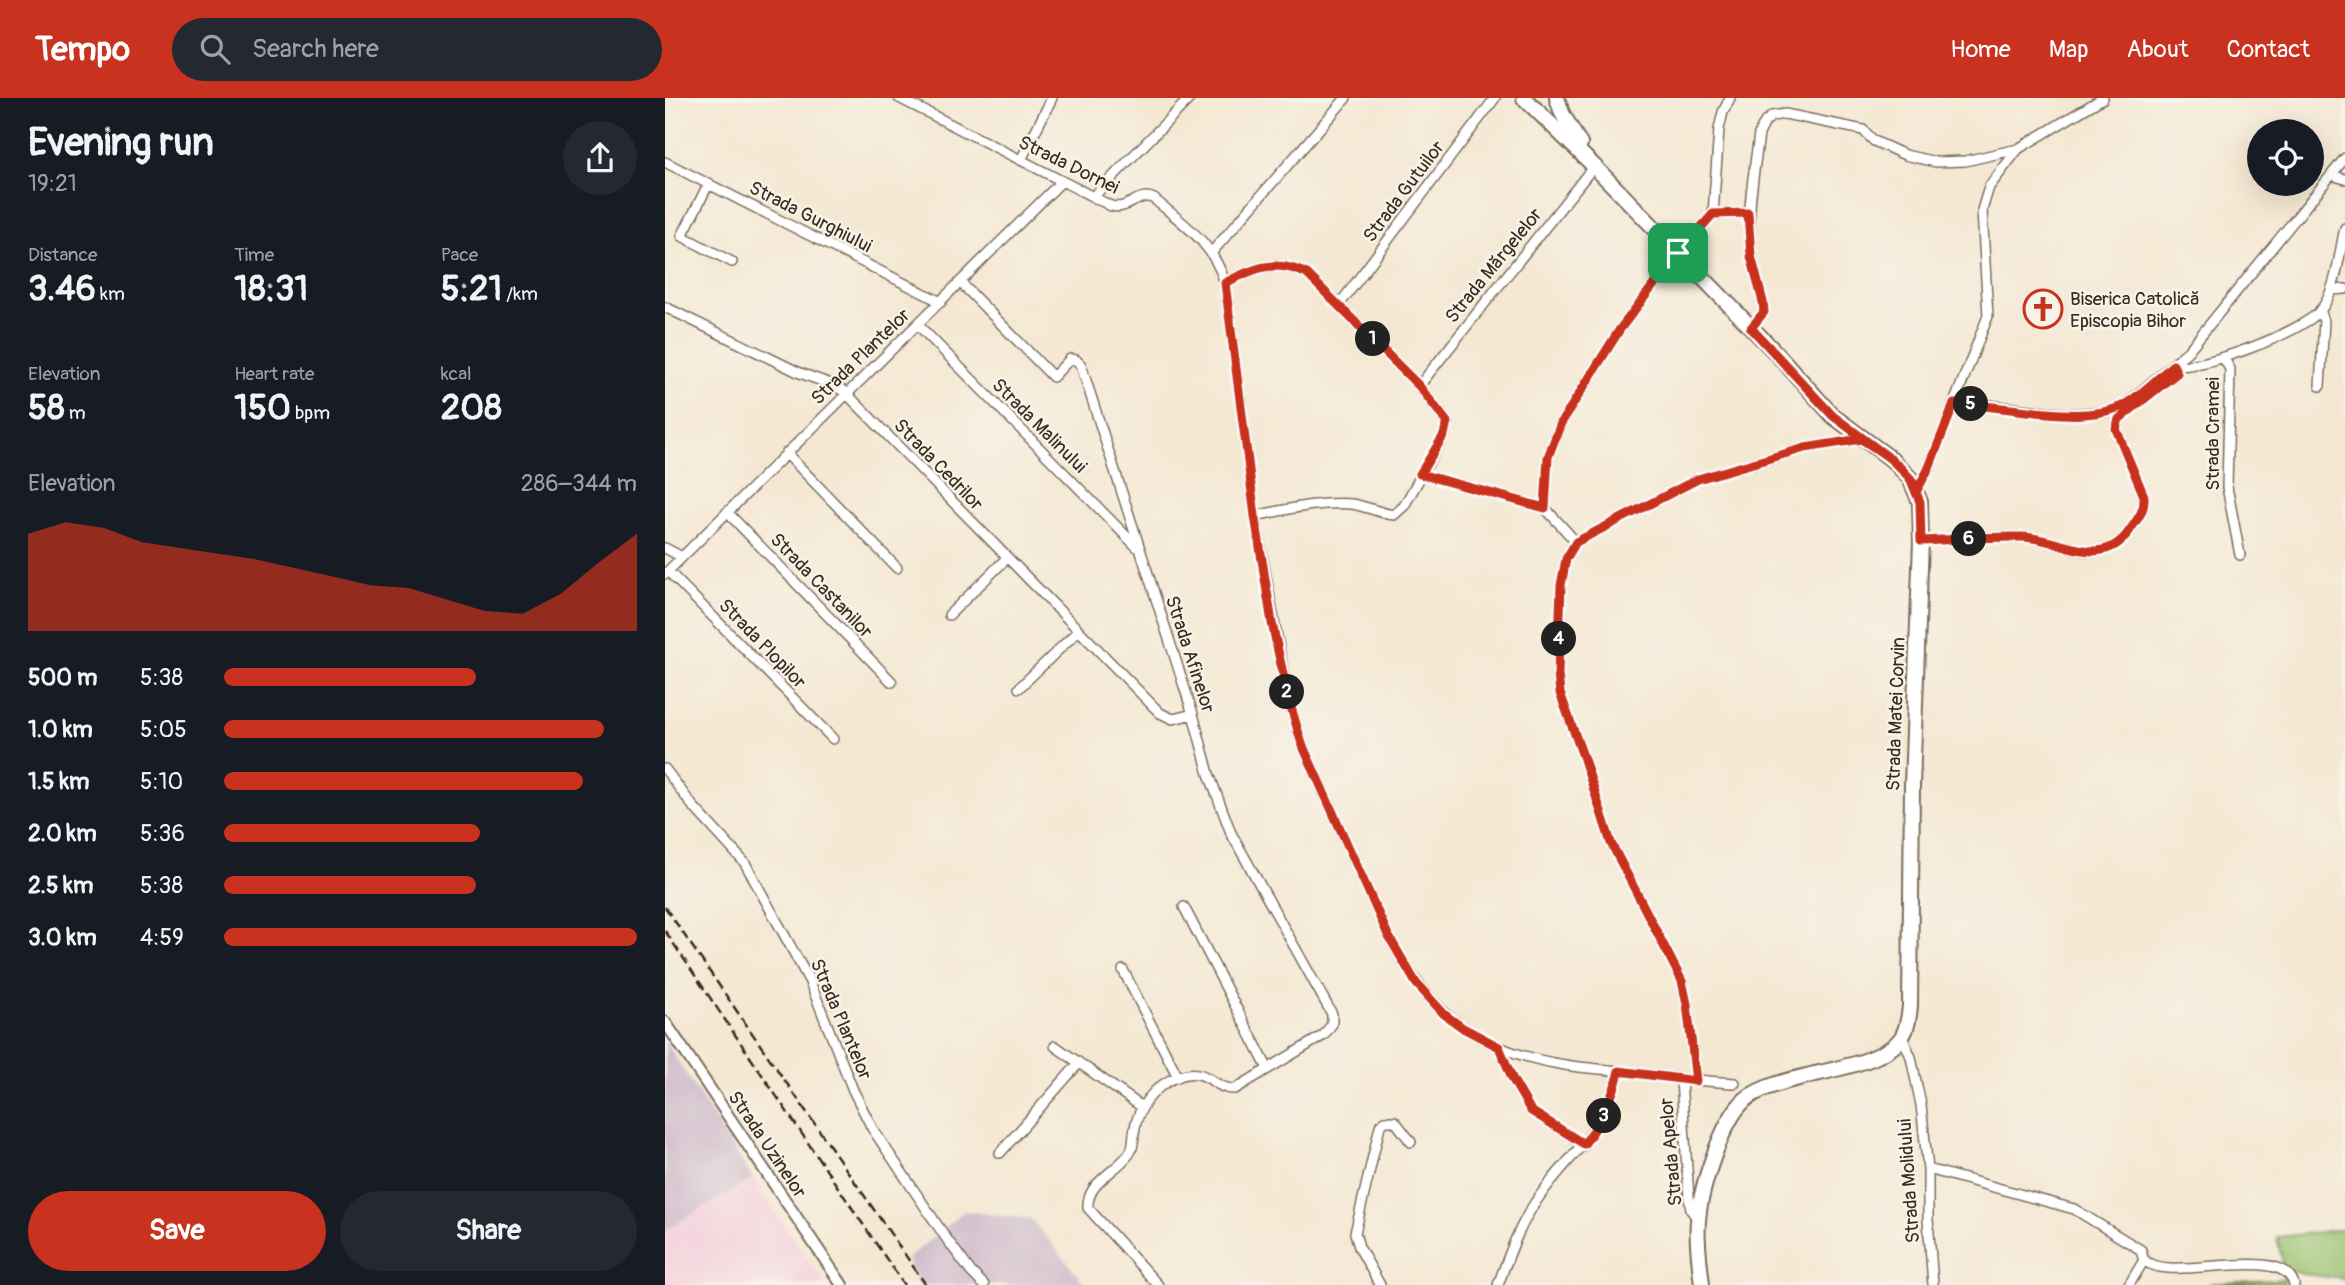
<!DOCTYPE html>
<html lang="en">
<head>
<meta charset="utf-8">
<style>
  :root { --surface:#171b24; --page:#242831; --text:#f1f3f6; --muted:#9ea1a6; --accent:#c8321e }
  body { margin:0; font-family:Pangolin,sans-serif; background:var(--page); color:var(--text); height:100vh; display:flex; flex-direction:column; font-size:26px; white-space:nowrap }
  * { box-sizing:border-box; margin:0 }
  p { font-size:23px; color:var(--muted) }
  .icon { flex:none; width:38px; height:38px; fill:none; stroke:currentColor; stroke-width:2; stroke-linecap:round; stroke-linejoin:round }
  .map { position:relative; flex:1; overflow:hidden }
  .sheet { display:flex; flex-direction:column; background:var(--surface); width:665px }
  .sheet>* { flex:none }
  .tools { position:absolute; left:1582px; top:21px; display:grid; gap:14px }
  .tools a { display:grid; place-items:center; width:77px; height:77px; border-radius:50%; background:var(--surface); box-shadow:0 7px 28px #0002; font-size:35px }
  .pin { position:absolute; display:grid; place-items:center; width:60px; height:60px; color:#fff; margin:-30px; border-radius:14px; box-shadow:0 4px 10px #0006 }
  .km { position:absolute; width:35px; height:35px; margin:-18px; border-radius:50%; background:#222; color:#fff; font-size:19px; line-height:35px; text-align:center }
  .round { display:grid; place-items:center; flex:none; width:74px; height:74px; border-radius:37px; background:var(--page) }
  .summary { display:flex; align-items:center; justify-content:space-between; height:119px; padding:0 28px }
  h1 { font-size:38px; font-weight:700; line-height:52px }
  .figures { display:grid; grid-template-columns:repeat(3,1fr); gap:10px; height:119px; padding:7px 28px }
  .figures div { display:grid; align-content:center }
  .figures b { font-size:35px; font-weight:700 }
  .figures small { font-size:19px; font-weight:400 }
  .figures p { font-size:19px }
  .chart { height:196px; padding:14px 28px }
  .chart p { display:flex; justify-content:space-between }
  .chart svg { width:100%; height:126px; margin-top:7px; fill:var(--accent); opacity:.7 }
  .action { display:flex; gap:14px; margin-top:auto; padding:14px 28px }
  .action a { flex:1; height:80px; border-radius:42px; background:var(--accent); color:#fff; font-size:28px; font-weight:700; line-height:80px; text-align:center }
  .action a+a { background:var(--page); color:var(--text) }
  ul { padding:0 28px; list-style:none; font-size:23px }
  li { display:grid; grid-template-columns:112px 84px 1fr; align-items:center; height:52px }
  li i { height:18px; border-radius:9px; background:var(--accent) }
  header { display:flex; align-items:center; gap:42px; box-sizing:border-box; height:98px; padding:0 35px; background:var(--accent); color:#fff }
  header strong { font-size:33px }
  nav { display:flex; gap:38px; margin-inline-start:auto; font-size:24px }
  .search { width:490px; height:63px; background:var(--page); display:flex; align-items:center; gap:18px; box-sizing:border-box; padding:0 24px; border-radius:38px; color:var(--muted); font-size:26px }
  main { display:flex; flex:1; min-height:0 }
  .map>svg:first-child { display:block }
</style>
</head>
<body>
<header>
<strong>Tempo</strong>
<div class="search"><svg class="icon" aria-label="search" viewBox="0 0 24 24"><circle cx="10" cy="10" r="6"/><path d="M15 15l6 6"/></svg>Search here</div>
<nav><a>Home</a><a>Map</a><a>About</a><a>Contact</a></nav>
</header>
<main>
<section class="sheet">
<div class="summary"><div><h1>Evening run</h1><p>19:21</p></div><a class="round"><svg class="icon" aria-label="share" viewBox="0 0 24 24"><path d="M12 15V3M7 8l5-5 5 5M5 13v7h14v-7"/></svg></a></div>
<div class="figures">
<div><p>Distance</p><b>3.46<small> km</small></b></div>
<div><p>Time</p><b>18:31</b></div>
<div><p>Pace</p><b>5:21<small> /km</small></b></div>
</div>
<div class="figures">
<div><p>Elevation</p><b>58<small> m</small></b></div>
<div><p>Heart rate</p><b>150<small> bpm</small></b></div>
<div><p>kcal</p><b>208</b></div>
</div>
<div class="chart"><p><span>Elevation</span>286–344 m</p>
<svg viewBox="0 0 160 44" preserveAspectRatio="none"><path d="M0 44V10L10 6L20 8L30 13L40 15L50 17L60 19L70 22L80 25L90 28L100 29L110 33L120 37L130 38L140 31L150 20L160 10V44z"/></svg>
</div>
<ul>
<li><b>500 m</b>5:38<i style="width:61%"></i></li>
<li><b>1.0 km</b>5:05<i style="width:92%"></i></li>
<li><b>1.5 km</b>5:10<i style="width:87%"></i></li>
<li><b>2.0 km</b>5:36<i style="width:62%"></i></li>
<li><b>2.5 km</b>5:38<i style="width:61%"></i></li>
<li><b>3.0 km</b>4:59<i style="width:100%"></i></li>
</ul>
<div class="action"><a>Save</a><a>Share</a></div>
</section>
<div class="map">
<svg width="1680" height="1187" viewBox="0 0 1680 1187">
  <rect width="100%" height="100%" fill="#f7f3e8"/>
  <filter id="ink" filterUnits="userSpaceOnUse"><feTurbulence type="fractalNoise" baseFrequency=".0143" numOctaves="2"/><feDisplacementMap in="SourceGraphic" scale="14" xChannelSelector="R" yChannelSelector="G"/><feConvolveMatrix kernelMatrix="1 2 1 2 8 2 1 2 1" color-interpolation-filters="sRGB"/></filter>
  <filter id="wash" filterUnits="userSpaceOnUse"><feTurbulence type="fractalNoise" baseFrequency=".00686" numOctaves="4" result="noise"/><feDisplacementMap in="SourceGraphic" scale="28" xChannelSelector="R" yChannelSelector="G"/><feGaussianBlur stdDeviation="1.57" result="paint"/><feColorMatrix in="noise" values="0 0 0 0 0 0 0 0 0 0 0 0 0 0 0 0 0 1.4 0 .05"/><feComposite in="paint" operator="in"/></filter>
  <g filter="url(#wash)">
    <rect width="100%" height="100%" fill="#f4e8d3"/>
    <path fill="#f4cfdc" d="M88,1081l72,106h-160v-55z"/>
    <path fill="#d0bdcc" d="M0,943l88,138 -88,51z
      M299,1113l67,8 55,66h-168l-11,-26z"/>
    <path fill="#98c16d" stroke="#6a7646" stroke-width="2" d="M1680,1131v50l-43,-5 -18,-6 -7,-31z
      M1619,1181v6h-74v-1z"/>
  </g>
  <g filter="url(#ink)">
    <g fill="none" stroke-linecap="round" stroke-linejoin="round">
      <defs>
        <path id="minor" d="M234,0l212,108c18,5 27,-15 43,-7 31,26 59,44 71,84l30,233 33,181 14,47 86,191c40,78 89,116 177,130 18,3 36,4 53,6 39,5 78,10 117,12
          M356,62l31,-62
          M0,64l276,140
          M1666,77l14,4
          M44,85l-27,53 50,26
          M428,99l97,-99
          M1048,116l35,-1
          M547,154l134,-154
          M296,185l92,94 17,-18 6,1 5,5 112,349 16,60 22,59 101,181v10l-8,11 -89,54c-22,1 -26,-23 -56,-13 -24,9 -42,31 -45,57 -1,7 0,15 -5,21 -13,18 -43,29 -41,54l70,77
          M560,185c30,-15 49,-25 82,-9l112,112 28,36 -3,13 -40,71 -10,9c-15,-2 -28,-9 -42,-11 -32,-3 -67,6 -97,12
          M1666,192l14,-1
          M674,207l156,-207
          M0,209l135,66 36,13 10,7 314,320 13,6 20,-5
          M253,227l219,222
          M1086,230l13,-16c-1,-20 -10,-38 -13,-58 -5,-41 3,-80 8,-120l6,-12 7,-6 13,-2 78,16 11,11 31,14 31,7 29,-1 53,-12 85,-51
          M1558,259l7,12 -3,118 13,68
          M754,288l175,-220
          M1655,288l4,-65 -4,-11
          M1288,306h27l86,10 41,-2 18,-7 63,-54 157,-193
          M121,355l111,115
          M755,376l125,34
          M1252,392l11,-20 60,-154 -6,-106 7,-23 29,-38
          M62,414l165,170
          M1256,443c34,-1 70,-6 104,-4 42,4 76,36 108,-11 7,-10 12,-17 11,-30l-28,-67 3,-10 48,-40 10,-6 -4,-8c28,6 128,-33 147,-54 17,-21 19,-58 25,-83
          M911,444l-31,-34 3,-51 13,-34 59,-94 58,-76 35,-39 6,-85 4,-17 7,-14
          M0,450l17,9
          M3,473l165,168
          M0,476l397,-393
          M284,517l58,-57
          M354,590l59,-57
          M0,671l27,36 53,58 65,119 43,108 19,38 74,110 25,34 13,13
          M519,809l83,160
          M458,872l55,107
          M1237,938l9,21 10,48 7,64v50l5,66
          M390,948l87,61
          M834,949l14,33 18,31 53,34
          M1016,982l8,118 2,12 7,9
          M1031,983l-9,-77 -5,-23 -71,-138 -27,-84 -24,-66 -2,-19 3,-89 5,-26 10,-17 122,-63 107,-31 56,-9
          M335,1055l79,-90
          M1263,1071l146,40 67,41c1,3 1,7 3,10 25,25 141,-19 150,25
          M715,1187l-21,-38 -4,-14 25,-107 5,-5h10l16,21
          M833,1187c11,-30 22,-62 41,-88 33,-46 67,-66 80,-126
          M1464,1187l15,-25"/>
        <path id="tertiary" d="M0,924l177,263"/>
        <path id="primary" d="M859,0l70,68 184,189 55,61 58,43 19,19 10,24 1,39 -9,245 -2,220c-1,10 -2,21 -8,31 -24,36 -121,34 -156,62 -24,20 -46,91 -48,122 -2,21 2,43 4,64
          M892,0l5,15 18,31"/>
      </defs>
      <use href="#minor" stroke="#7c6c5d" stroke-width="12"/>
      <use href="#tertiary" stroke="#7c6c5d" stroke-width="14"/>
      <use href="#primary" stroke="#7c6c5d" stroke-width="18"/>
      <use href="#minor" stroke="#fff" stroke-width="9"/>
      <use href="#tertiary" stroke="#fff" stroke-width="10"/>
      <use href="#primary" stroke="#fff" stroke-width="14"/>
      <path stroke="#3b2a1e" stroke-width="2.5" stroke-dasharray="10 5" stroke-linecap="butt" d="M0,809l261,378
        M0,833l239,354"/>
    </g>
  </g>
  <g fill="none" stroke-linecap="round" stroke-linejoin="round" filter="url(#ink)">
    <defs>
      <path id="route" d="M1013,155l-58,76 -59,94 -13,34 -3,51 -125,-34 24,-39 3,-13 -28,-36 -112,-112c-32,-16 -52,-6 -82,9l30,233 17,107 16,74 14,47 86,191 28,48 28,31 19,14 36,19 14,33 18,31 53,33c17,-22 29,-45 35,-73l77,10 -9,-77 -5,-23 -71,-138 -27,-84 -24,-66 -2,-19 3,-89 5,-26 10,-17 122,-63 107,-31 56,-9c22,14 44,27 56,51l11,-20 26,-66c48,0 125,22 168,2 18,-9 36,-28 51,-41l4,8 -58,46 -3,10 28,67c1,15 -6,22 -14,34 -28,42 -69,8 -108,7 -33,-1 -68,3 -101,4l-1,-39 -10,-24 -19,-19 -58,-43 -82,-88 13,-16 -1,-10 -12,-46 -3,-43 -35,1 -35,39"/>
    </defs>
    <use href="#route" stroke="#fff" stroke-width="14"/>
    <use href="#route" stroke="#c8321e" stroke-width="9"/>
  </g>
  <defs>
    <symbol id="church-ring" viewBox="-11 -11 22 22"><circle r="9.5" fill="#f7f3e8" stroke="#c8321e" stroke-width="1.5"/><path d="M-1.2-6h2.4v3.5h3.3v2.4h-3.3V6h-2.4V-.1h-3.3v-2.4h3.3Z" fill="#c8321e"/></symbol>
  </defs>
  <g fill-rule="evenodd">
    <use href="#church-ring" x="1356" y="189" width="44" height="44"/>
  </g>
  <g text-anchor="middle" stroke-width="5" stroke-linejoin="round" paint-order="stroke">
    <g font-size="19" fill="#3b2a1e" stroke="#f7f3e8">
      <text transform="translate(404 66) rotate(26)" y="7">Strada Dornei</text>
      <text transform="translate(738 93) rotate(-53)" y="7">Strada Gutuilor</text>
      <text transform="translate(146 118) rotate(27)" y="7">Strada Gurghiului</text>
      <text transform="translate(828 167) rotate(-51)" y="7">Strada Mărgelelor</text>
      <text transform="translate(195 258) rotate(-44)" y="7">Strada Plantelor</text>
      <text transform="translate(375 327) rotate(45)" y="7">Strada Malinului</text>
      <text transform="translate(1547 336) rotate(-90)" y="7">Strada Cramei</text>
      <text transform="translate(274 366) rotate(46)" y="7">Strada Cedrilor</text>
      <text transform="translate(157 487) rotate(46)" y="7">Strada Castanilor</text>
      <text transform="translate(98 545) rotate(46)" y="7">Strada Plopilor</text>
      <text transform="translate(526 556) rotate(72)" y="7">Strada Afinelor</text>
      <text transform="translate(1230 616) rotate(-88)" y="7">Strada Matei Corvin</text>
      <text transform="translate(177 921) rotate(67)" y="7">Strada Plantelor</text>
      <text transform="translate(103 1046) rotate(56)" y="7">Strada Uzinelor</text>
      <text transform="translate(1005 1054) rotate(-95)" y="7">Strada Apelor</text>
      <text transform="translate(1243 1083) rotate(-94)" y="7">Strada Molidului</text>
    </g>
    <g font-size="19" fill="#3b2a1e" stroke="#f7f3e8" text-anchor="start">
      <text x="1405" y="207">Biserica Catolică<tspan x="1405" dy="22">Episcopia Bihor</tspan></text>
    </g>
  </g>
</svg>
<div class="tools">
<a><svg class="icon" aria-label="locate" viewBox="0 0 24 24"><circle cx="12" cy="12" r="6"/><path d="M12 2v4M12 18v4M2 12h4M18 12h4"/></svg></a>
</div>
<div class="pin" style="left:1013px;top:155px;background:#1e9e55"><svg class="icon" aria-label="arrive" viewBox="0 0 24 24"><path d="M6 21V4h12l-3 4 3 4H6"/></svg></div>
<b class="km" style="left:708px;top:241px">1</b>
<b class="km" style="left:622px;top:594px">2</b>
<b class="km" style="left:939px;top:1018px">3</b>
<b class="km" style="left:894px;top:541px">4</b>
<b class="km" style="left:1306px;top:306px">5</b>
<b class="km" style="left:1304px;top:441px">6</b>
</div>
</main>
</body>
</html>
